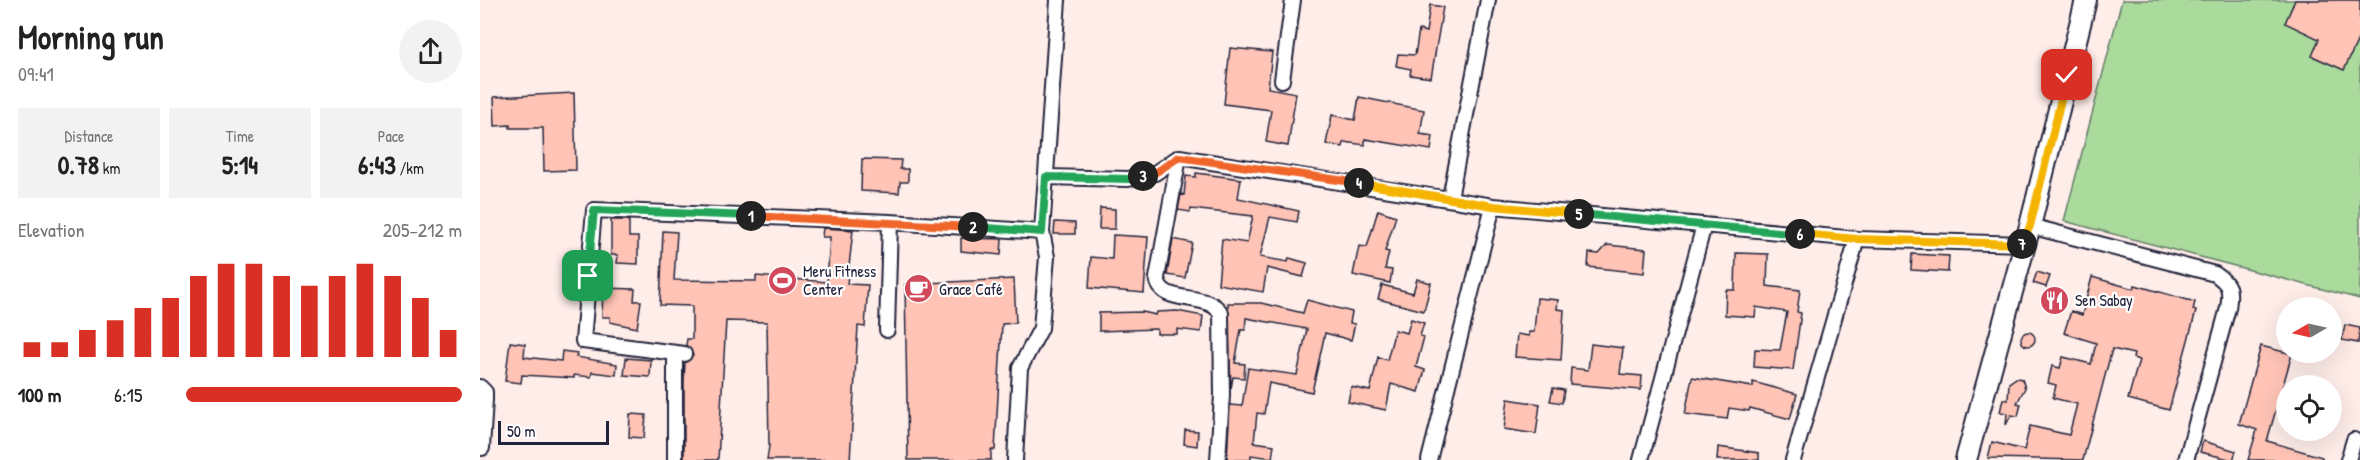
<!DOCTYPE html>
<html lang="en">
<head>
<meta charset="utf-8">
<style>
  :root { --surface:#fff; --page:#f2f2f2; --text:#222; --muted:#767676; --accent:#d93025 }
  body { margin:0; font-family:"Patrick Hand",sans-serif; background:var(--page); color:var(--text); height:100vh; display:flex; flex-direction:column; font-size:22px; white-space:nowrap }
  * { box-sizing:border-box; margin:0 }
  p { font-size:20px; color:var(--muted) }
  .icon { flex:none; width:33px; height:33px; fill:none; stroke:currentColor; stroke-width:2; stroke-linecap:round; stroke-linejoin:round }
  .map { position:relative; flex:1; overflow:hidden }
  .panel { display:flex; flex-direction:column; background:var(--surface); width:480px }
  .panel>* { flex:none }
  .needle { width:39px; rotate:261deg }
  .fabs { position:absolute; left:1796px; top:297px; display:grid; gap:12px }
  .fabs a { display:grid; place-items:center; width:66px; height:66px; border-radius:50%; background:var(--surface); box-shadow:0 6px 24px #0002; font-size:30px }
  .scale { position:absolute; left:18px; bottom:15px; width:111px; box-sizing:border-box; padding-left:6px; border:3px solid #22223b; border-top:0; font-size:16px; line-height:21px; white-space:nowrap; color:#22223b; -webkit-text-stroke:4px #fff; paint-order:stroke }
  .pin { position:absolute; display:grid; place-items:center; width:51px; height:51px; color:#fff; margin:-26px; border-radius:12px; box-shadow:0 3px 9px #0006 }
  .km { position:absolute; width:30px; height:30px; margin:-15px; border-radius:50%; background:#222; color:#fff; font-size:16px; line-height:30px; text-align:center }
  .round { display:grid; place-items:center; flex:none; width:63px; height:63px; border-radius:32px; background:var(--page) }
  .overview { display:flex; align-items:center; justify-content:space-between; height:102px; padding:0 18px }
  h1 { font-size:33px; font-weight:700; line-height:45px }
  .figures { display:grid; grid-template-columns:repeat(3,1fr); gap:9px; height:102px; padding:6px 18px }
  .figures div { display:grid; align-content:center; border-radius:0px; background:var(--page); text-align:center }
  .figures b { font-size:26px; font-weight:700 }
  .figures small { font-size:16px; font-weight:400 }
  .figures p { font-size:16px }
  .chart { height:168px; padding:12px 18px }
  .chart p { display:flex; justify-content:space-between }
  .chart svg { width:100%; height:108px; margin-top:6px; stroke:var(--accent); stroke-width:6 }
  ul { padding:0 18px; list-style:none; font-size:20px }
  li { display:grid; grid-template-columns:96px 72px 1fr; align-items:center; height:45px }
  li i { height:15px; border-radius:8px; background:var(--accent) }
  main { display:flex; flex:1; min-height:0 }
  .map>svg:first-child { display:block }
</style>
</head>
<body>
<main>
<section class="panel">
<div class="overview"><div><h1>Morning run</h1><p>09:41</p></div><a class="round"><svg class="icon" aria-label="share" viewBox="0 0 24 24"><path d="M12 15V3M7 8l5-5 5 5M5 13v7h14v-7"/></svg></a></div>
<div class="figures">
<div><p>Distance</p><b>0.78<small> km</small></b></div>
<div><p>Time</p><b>5:14</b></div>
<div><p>Pace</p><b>6:43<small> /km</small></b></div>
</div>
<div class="chart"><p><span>Elevation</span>205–212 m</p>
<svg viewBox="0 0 160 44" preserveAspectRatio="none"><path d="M5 44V38M15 44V38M25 44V33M35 44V29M45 44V24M55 44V20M65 44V11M75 44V6M85 44V6M95 44V11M105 44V15M115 44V11M125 44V6M135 44V11M145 44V20M155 44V33"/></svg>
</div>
<ul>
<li><b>100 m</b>6:15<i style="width:100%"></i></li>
</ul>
</section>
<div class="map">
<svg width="1880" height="460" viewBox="0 0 1880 460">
  <rect width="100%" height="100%" fill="#ffede9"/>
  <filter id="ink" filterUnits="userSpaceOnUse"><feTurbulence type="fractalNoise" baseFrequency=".0167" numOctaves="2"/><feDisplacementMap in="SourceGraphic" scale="12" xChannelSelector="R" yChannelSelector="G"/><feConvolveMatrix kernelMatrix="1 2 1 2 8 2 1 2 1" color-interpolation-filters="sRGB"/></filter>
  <g filter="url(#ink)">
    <path fill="#aadb9c" stroke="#667e6c" stroke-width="1.5" d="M1642,0h238v299l-296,-78z"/>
    <path fill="#ffc4b6" stroke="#22223b" stroke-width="1.5" d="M1815,0h65v35l-16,35 -32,-14 7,-17 -34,-16z
      M950,5l13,2 -12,71 -21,-3 1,-6 -15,-3 2,-12 17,1 4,-25 7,2z
      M750,48l42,4 -4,36 28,5 -8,53 -22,-4 5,-32 -47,-6z
      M94,93l2,77 -32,1 -1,-43h-33v-3l-15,1 -1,-29z
      M879,97l65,13 -4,24 13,2 -2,14 -66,-11v6l-21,-3 -1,5 -17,-3 6,-29 23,5z
      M382,159l39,1 -1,9h8v13h-8l-1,11 -38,-2z
      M716,173l45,6 -3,19 61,13 -2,11 -27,-5 -10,40 28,5 1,-4 18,5 -4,14 -36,-9 -4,24 -45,-8 4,-45 25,4 6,-27 -62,-7 -1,3 -12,-2 3,-16 3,1 2,-19 10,1z
      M620,208l15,1v20h-16z
      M898,210l18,6 -11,35 4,1 -4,17 7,1 -2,13 -37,-8 6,-29 8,1z
      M131,220h18v17h9v27l-21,-1 1,-8h-7z
      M575,222l20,1v11h-21z
      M343,228l30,2 -6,54 21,1 -3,42 -7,-1 -8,134h-83l2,-14 -2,-124 -41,-1 -8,139h-34v-79l1,-18 8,-8 -7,-10 1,-6h5v-33l-32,-1 3,-74 14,1 -3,48 82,1v-5l71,6 3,-45h-8z
      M633,235l35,2 -4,56 -55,-5 2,-31 21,2z
      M481,238l41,1 -1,16 -40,-4z
      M693,239l19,4 -7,35 -18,-3z
      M1127,245l39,4 -2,24 -56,-6 1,-14 10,1z
      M1256,253l32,1 -1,32 33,4 -3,22 4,1 -8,57 -39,-3 1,-18 25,1 7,-38 -31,-5 -1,10 -30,-2 1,-25h9z
      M1432,254l37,2 -1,16 -37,-2z
      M1557,272l13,4 -4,11 -13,-4z
      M1612,277l42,12 1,-4 60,17 -2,8 3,1 -27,99 -41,-11 11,-39 -6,-2 1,-4 -22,-5 -29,111 -95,-2 4,-16 32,8 6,-24 39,9 8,-31 -24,-6 3,-13 -8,-2 4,-17 8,2 3,-11 28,7 5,-21 -32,-10 7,-22 11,4z
      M534,279l2,44 -14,1 -7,126h-4v10h-83l-3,-176z
      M937,279l14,4 -7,28 -46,-12 4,-14 31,8z
      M123,288l32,1 -1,12h7l-4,27 -27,-6v-5h-8z
      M1057,298l21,2 -1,9 7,1 -3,50 -46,-3 2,-23 12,2v-4h5z
      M827,300l45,12 -2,11 5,1 -4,16 -26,-7 -13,59 -43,-9 -5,31 -7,-1 -3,29 20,3 -2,13 -21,-3v5h-24l3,-55 12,1 6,-38 49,7 10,-46 -61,-11 -1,12h-4l-6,33 10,1 -1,14 -11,-1 -2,12 -3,-86h33l42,10z
      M697,311l26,5 -2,16 -24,-3v5h-20v-5l-58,2v-18l44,-1 13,3 1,-3z
      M931,319l13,4 -4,13 4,1 -8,30 9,3 -6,22 -28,-8 -5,26 -38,-8 3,-15 19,4 8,-34 9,3 8,-30 12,3z
      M1865,325l15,3 -2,15 -16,-3z
      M1541 339a7 7 0 1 1 14 0a7 7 0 1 1-14 0Z
      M30,342l15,2 -1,13 37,4 1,-10 15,2 -1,4 41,7 -1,11 -24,-3 -1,5 -17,-2v3l-52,-3 -1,8 -16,-2z
      M1111,344l32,4 -3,26 22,2 -1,14 -71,-6 1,-16 17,2z
      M1781,346l31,8 -25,87 55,16v3h-74l9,-30 -18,-6z
      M146,358l25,2 -1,17 -26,-2z
      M1212,377l61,10v-5l44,12 -7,25 -40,-11 -1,3 -20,-3 -2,11 -42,-5z
      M1536,378l6,1 3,9 -8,15 4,1 -3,12 -7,-1 -5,10 1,-12 -7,-1 3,-13 5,1 1,-17z
      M1073,388l11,2 -2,13 -12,-2z
      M1028,399l32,5 -4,30 -32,-5z
      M150,414l16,1 -2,23 -15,-1z
      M705,430l13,1 -1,15 -13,-2z
      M1723,441l33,10 -3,9 -33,-8z
      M1238,447l41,6v7h-42z"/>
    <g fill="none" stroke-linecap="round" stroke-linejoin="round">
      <defs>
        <path id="street" d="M802,80l11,-80
          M699,157l-22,121c4,29 49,12 64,35l1,82 -4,65
          M566,177l82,2 27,-6 24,-16 314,49 364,33 167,5
          M970,198l38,-198
          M1550,226l185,48c15,10 16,16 13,34l-42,152
          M407,330l3,-108
          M204,354l-101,-13 11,-131 296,12 152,10 16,-232
          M0,387l5,5v7l-3,49
          M195,460v-106
          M535,460l5,-92 21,-40 6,-71 -5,-25
          M949,460l64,-254
          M1161,460l63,-235
          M1313,460l64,-221
          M1868,460l6,-20"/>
        <path id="secondary" d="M1486,460l64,-234 56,-226"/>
      </defs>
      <use href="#street" stroke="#22223b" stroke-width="18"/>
      <use href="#secondary" stroke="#22223b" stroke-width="24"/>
      <use href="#street" stroke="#fff" stroke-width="14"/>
      <use href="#secondary" stroke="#fff" stroke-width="20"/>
    </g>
  </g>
  <g fill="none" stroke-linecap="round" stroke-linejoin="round" filter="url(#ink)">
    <defs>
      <path id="split-1" d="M108,276l6,-66 157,6"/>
      <path id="split-2" d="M271,216l222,11"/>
      <path id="split-3" d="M493,227l69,5 4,-55 82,2 15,-3"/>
      <path id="split-4" d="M663,176l12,-3 24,-16 180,26"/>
      <path id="split-5" d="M879,183l134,23 86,8"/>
      <path id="split-6" d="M1099,214l221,20"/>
      <path id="split-7" d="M1320,234l57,5 165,5"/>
      <path id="split-8" d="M1542,244l8,-18 37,-151"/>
    </defs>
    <use href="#split-1" stroke="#fff" stroke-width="12"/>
    <use href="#split-2" stroke="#fff" stroke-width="12"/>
    <use href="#split-3" stroke="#fff" stroke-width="12"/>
    <use href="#split-4" stroke="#fff" stroke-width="12"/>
    <use href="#split-5" stroke="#fff" stroke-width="12"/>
    <use href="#split-6" stroke="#fff" stroke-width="12"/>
    <use href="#split-7" stroke="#fff" stroke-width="12"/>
    <use href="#split-8" stroke="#fff" stroke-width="12"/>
    <use href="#split-1" stroke="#22a559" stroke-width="8"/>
    <use href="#split-2" stroke="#f0652b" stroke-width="8"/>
    <use href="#split-3" stroke="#22a559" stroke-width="8"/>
    <use href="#split-4" stroke="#f0652b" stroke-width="8"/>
    <use href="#split-5" stroke="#f5b400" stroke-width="8"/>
    <use href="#split-6" stroke="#22a559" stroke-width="8"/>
    <use href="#split-7" stroke="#f5b400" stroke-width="8"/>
    <use href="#split-8" stroke="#f5b400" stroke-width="8"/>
  </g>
  <defs>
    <symbol id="stadium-disc" viewBox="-11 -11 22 22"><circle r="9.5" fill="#d1495b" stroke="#fff"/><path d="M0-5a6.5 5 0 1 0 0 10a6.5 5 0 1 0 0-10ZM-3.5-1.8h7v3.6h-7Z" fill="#fff"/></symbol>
    <symbol id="cafe-disc" viewBox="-11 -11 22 22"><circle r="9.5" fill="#d1495b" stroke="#fff"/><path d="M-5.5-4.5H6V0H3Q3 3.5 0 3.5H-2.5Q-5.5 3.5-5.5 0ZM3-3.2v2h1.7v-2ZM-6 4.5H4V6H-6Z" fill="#fff"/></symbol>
    <symbol id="restaurant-disc" viewBox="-11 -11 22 22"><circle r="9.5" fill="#d1495b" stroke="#fff"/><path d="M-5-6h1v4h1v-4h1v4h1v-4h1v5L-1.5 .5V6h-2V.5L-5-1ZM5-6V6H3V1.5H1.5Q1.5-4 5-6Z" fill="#fff"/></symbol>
  </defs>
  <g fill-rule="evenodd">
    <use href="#stadium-disc" x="286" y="264" width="33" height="33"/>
    <use href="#cafe-disc" x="422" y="272" width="33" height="33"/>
    <use href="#restaurant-disc" x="1558" y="284" width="33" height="33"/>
  </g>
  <g text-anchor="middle" stroke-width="4.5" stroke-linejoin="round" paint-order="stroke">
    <g font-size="16" fill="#22223b" stroke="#fff" text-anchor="start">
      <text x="323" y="277">Meru Fitness<tspan x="323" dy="18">Center</tspan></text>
      <text x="459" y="295">Grace Café</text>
      <text x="1595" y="306">Sen Sabay</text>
    </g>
  </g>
</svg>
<div class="fabs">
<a><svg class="needle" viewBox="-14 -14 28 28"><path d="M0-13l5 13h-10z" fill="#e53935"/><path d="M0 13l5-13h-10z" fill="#767676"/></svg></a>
<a><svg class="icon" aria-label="locate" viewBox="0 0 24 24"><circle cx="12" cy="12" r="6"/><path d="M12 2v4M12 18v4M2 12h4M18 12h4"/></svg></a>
</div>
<div class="scale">50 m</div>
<div class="pin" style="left:108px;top:276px;background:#1e9e55"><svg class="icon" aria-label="arrive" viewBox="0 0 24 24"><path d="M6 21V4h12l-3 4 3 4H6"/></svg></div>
<div class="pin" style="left:1587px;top:75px;background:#d93025"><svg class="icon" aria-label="check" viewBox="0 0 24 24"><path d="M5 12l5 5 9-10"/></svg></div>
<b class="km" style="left:271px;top:216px">1</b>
<b class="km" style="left:493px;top:227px">2</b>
<b class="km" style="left:663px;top:176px">3</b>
<b class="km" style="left:879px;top:183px">4</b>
<b class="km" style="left:1099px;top:214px">5</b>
<b class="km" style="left:1320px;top:234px">6</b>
<b class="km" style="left:1542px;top:244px">7</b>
</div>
</main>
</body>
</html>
